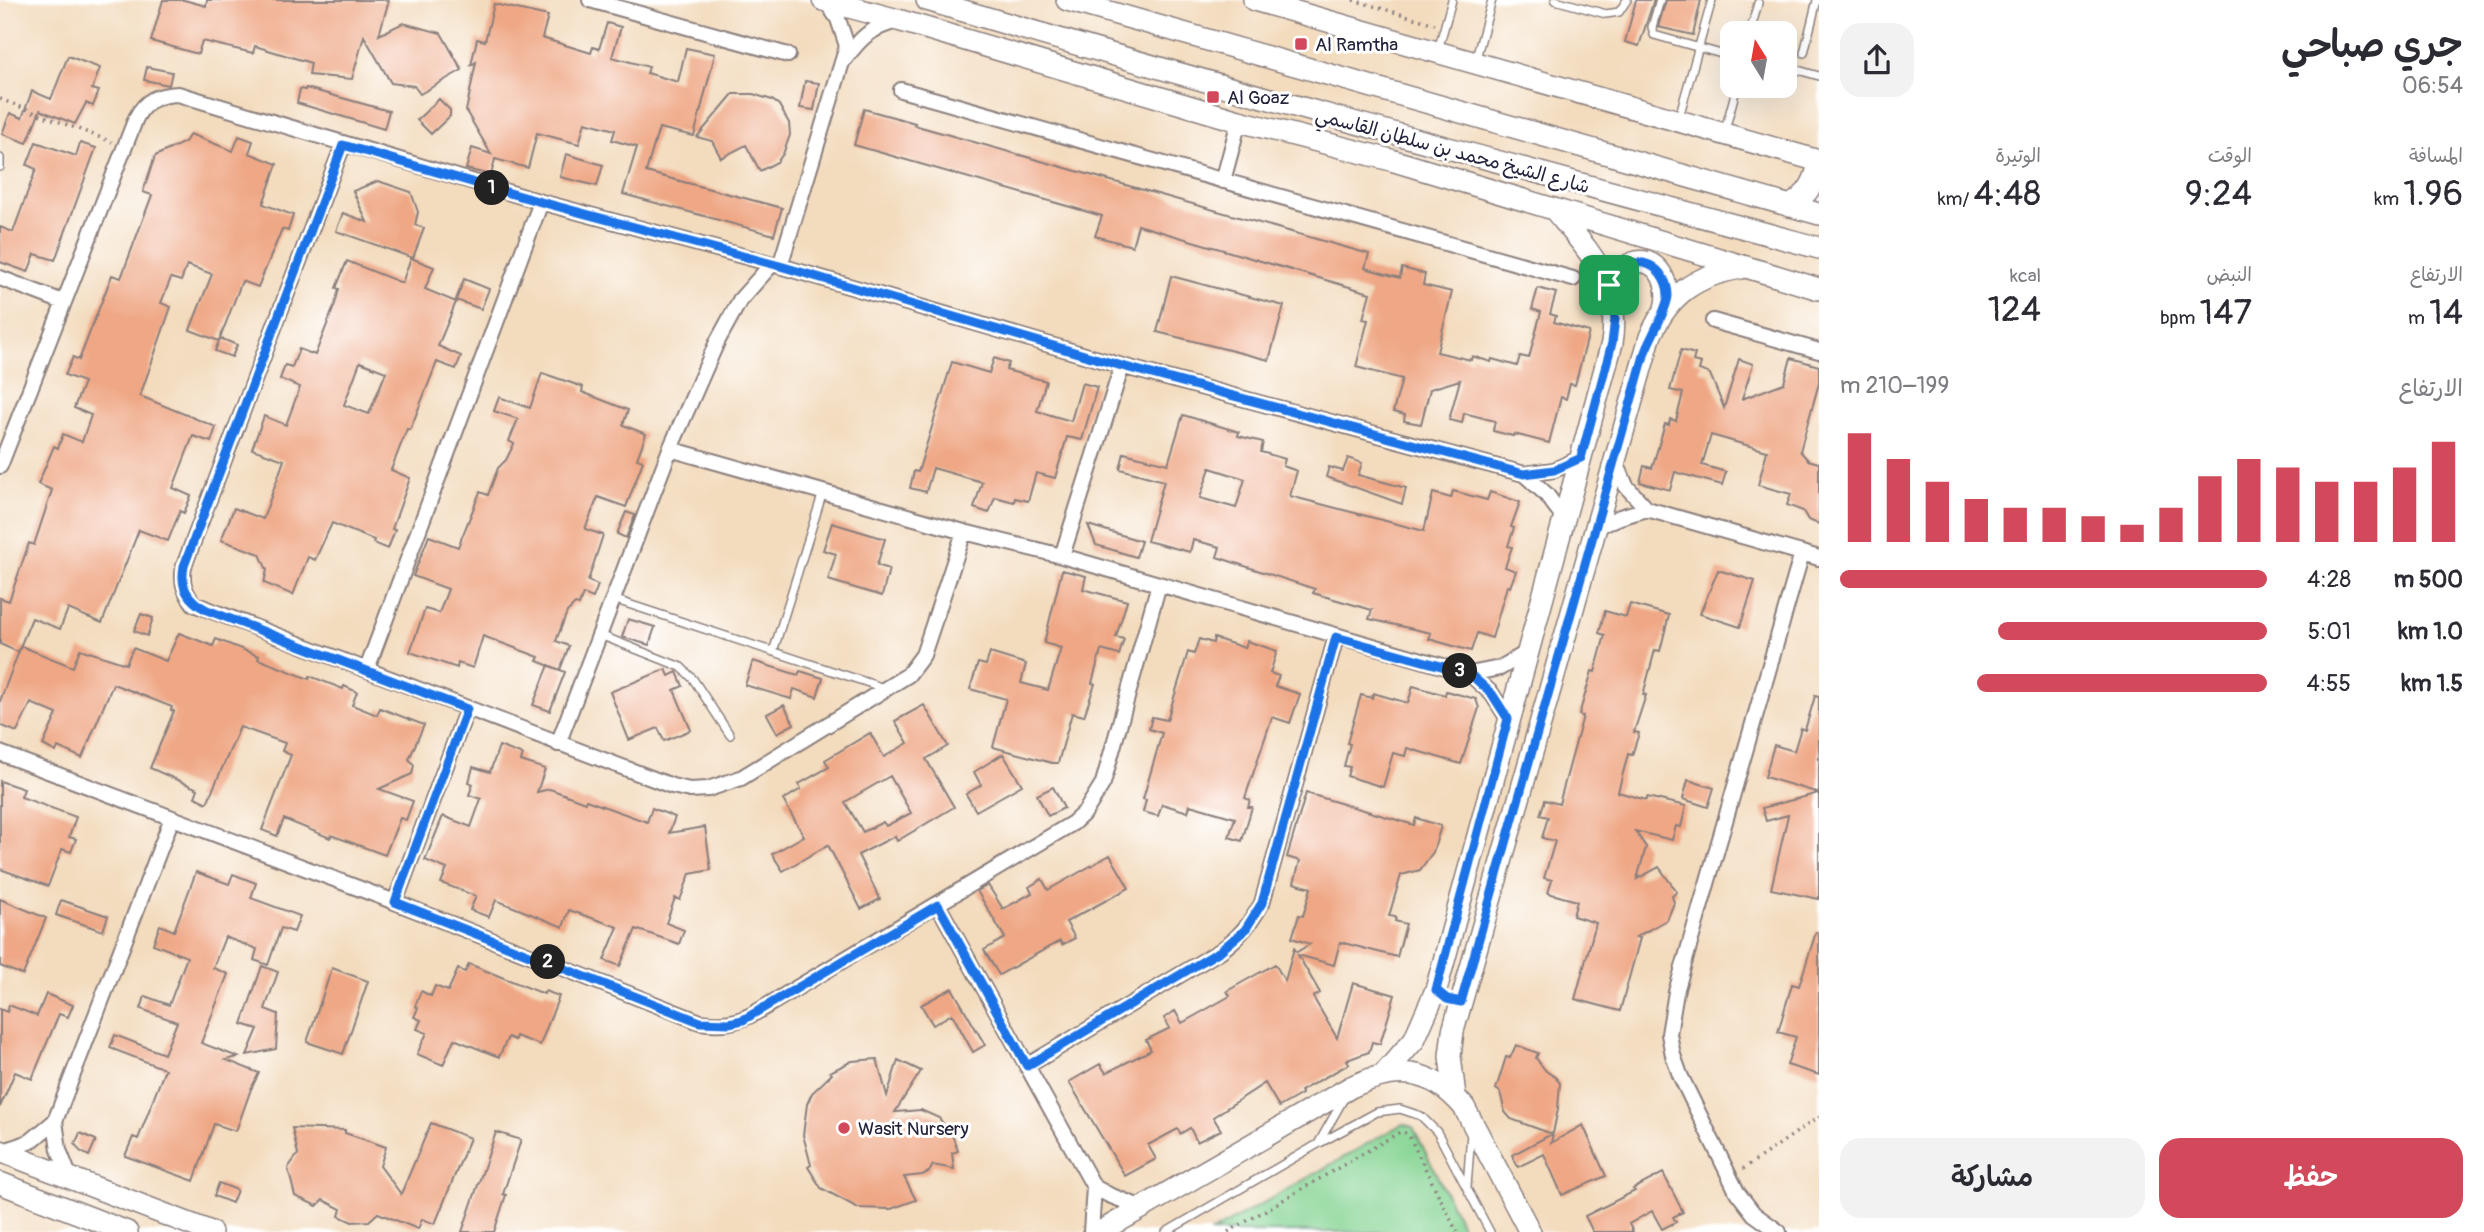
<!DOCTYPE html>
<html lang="ar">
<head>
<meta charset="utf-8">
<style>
  :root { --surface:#fff; --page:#f2f2f3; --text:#2b2b33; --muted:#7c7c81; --accent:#d1495b }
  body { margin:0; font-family:Pangolin,"Playpen Sans Arabic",sans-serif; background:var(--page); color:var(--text); direction:rtl; height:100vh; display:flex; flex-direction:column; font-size:26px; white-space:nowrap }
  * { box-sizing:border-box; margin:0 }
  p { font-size:23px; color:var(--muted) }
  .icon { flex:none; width:38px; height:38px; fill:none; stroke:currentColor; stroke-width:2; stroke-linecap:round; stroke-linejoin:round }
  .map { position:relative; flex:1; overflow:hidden; direction:ltr }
  .sheet { display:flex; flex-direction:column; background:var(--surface); width:665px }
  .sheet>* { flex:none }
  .needle { width:46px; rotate:349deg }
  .tools { position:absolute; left:1720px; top:21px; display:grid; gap:14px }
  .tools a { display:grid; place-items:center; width:77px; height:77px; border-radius:14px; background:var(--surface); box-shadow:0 7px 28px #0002; font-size:35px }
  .pin { position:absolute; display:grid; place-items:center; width:60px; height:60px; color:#fff; margin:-30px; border-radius:14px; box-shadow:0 4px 10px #0006 }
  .km { position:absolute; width:35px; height:35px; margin:-18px; border-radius:50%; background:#222; color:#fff; font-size:19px; line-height:35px; text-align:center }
  .round { display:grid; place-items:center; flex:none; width:74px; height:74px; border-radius:21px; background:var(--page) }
  .headline { display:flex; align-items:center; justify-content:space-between; height:119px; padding:0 21px }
  h1 { font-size:38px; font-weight:600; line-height:52px }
  .stats { display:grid; grid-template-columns:repeat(3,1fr); gap:10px; height:119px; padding:7px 21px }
  .stats div { display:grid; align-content:center }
  .stats b { font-size:35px; font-weight:600 }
  .stats small { font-size:19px; font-weight:400 }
  .stats p { font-size:19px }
  .chart { height:196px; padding:14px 21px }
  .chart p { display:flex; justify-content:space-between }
  .chart svg { width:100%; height:126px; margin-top:7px; stroke:var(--accent); stroke-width:6 }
  .primary-button { display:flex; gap:14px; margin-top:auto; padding:14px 21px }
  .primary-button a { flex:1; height:80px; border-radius:21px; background:var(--accent); color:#fff; font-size:28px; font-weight:600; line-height:80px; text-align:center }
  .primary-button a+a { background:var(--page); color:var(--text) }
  ul { padding:0 21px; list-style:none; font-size:23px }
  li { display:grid; grid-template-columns:112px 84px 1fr; align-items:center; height:52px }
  li i { height:18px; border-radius:9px; background:var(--accent) }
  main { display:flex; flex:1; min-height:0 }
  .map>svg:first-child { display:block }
</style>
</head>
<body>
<main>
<section class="sheet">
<div class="headline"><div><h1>جري صباحي</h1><p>06:54</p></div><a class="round"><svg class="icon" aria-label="share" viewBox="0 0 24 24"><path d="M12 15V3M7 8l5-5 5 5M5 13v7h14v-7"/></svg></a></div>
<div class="stats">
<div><p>المسافة</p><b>1.96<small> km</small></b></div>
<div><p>الوقت</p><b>9:24</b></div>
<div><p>الوتيرة</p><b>4:48<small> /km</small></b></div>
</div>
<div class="stats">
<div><p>الارتفاع</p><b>14<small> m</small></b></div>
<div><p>النبض</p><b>147<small> bpm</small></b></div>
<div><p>kcal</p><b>124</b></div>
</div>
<div class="chart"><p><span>الارتفاع</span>199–210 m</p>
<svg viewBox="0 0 160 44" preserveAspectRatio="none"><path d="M5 44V6M15 44V15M25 44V23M35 44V29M45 44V32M55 44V32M65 44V35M75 44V38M85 44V32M95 44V21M105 44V15M115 44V18M125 44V23M135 44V23M145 44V18M155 44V9"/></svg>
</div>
<ul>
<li><b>500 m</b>4:28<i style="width:100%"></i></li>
<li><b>1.0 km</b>5:01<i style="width:63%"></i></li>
<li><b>1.5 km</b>4:55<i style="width:68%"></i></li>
</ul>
<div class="primary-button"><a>حفظ</a><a>مشاركة</a></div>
</section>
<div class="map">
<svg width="1819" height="1232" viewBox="0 0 1819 1232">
  <rect width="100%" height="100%" fill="#fff"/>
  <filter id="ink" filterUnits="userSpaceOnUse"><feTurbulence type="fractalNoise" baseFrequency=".0143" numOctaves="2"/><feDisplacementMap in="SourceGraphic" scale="14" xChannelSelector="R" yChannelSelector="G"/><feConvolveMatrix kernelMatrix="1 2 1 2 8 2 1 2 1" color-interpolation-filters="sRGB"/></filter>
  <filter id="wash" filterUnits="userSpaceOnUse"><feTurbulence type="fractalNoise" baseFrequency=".00686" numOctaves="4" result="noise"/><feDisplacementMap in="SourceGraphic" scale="28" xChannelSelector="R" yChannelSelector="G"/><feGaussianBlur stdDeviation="1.57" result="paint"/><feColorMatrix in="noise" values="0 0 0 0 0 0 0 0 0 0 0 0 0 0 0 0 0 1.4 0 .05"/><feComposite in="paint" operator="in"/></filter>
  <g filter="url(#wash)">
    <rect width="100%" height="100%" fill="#f3dbbd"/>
    <path fill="#85d493" stroke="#547b67" stroke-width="2" d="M1402,1124l11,3 52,105h-253z"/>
    <g id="blocks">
      <path fill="#efa785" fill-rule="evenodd" d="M163,0h21l22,6 1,-6h182l-10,35 24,-12 38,10 21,37 -42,24 -6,-8 -23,-3 -27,-47 -12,43 -43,-4 2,-12 -56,-17 -2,7 -51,-12 -4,13 -47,-13z
        M1636,0h18l-15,46 -14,-4z
        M1666,0h35l-8,35 -35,-8z
        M494,4l54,12 -6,22 49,15 2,-6 6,2 8,-26 14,4 -9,30 37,10 -2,6 31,9 8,-34 29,6 -21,82 -35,-8 -13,44 136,36 -8,27 -151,-41 14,-47 -25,-7 3,-10 -30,-8 -6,22 -42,-11 -9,35 -33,-9 -4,16 -25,-6 6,-21 19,6 -25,-43 10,-49 -5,3 6,-26 8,2z
        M68,56l32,12 -8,21 7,2 -6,15 -7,-3 -11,21 -35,-14 -13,33 -25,-9 8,-21 12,5 10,-27 19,8z
        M147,67l25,5 -3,13 -25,-5z
        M805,81l14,2 -5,27 -14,-2z
        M306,88l83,23 -5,18 -87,-26 3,-14 5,1z
        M733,94h20l19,6 7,5 10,18 1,12 -7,19 -6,8 -17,9 -14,-26 -25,13 -9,-17 -15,-4z
        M439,99l11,11v6l-19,18 -14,-14z
        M864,109l51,14 -1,2 455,129 -4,14 35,10 2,-10 23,6 -2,11 29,7 -15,60 34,8 1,-4 19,6 1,-3 25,7 3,-10 9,2 12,-46 -9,-3 6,-21 18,5 -6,21 6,2 -2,6 35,10 -14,53 -5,-1 -4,15 -5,-2 -12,46 -35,-9 -1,2 -20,-5 2,-10 -31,-8 -2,10 -13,-3 11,-40 -30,9 -9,35 -17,-3 1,-6 -12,-3 9,-33 -46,-12 12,-47 -5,-1 7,-26 -232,-68 -6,21 -37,-10 7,-20 -248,-71z
        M190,134l43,17 6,-15 14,5 -4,12 28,11 -14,40 30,11 -5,16 -6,-2 -24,58 -16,-6 -23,60 -29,-11 22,-56 -25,-9 -6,16 -10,-3 -10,25 10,4 -31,89 76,31 -5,15 -18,-6 -20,52 18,8 -7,17 -4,-2 -12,30 -29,-11 -37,93 -34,-14 -8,20 -28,-11 -14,34 -18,-8v-46l9,3 20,-58 5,2 18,-55 -14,-6 16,-38 4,2 5,-14 19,8 9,-27 -17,-7 10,-26 -19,-7 8,-18 6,3 33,-85 9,3 31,-83 -9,-3 12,-36 30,-14z
        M36,142l40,14 4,-13 16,5 -41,112 -20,-6 -7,18 -28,-10v-35l13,5 23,-63 -9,-4z
        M566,154l37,11 -6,21 -37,-9z
        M378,181l33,11 7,20 -3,13 9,3 -11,30 -77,-27 7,-18 24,9 -14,-31z
        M411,258l23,9 -9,22 31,13 -18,44 23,10 -5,13 -19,-7 -27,68 -3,-1 -16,41 19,8 -18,51 3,1 -7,19 -15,-6 1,-3 -42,-17 -17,37 -7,-3 -15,38 -29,-12 3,-13 -7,-16 -39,-14 13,-32 29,11 21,-59 -32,-11 12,-33 22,9 14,-38 -20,-8 5,-14 7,2 7,-18 16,6 20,-51 4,-15 -3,-1 11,-27 55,22zM360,362l26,10 -17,42 -25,-9z
        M1171,276l113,30 -15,54 -112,-28z
        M464,279l25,10 -8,20 -25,-9z
        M220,338l17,7 -5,12 -17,-6z
        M1681,350l14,4 -2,7 8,2 -2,7 11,4 14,34 15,-49 14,5 -11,35 42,-16 7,-25 28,8v17l-19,68 8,9 11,3v61l-11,-4 -5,-9 -16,-6 4,-11 -33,-9 9,-34 -56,-16 -9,30 24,7 -4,13 -47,-13 -5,18 -30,-8 4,-16 8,2 13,-44 4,1 1,-6 6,2 7,-28 -13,-3z
        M994,358l15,5 -3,7 40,11 -9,30 34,10 11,-38 15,4 -15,53 -15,-3 -12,41 -19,-5 -8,28 -13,-3 -1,4 -19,-5 -6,16 -15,-5 8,-26 -49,-14 -7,24 -16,-4 4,-17 4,1 34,-110 37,11z
        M542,373l41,14 -1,5 46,18 -5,15 23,9 -9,25 6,2 -17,46 -28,-10 -13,32 18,6 -15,46 10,4 -5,13 -10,-4 -4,11 -4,-1 -8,8 -11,29 13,5 -9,24 5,2 -15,39 -17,-6 16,-40 11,5 -23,-9 2,-4 -56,-21 -10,32 -15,-5 -1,5 -47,-16 15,-43 14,4 9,-24 -35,-13 16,-40 29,11 22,-55 8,3 10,-27 8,-8 8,-16 -5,-3 9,-22 -24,-8 5,-14 31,11z
        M1183,415l56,17 -1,4 25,6 -2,10 24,7 -2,7 14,5 -7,25 134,35 9,-38 18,5 2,-7 34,9 3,-8 30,10 -9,25 3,1 -6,18 4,1 -7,20 11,4 -6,16 -3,-1 -15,52 -15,-5 -6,18 -42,-12 2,-6 -62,-14 3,-9 -59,-17 2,-4 -98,-32 3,-10 -27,-7 -3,12 -43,-11 17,-60 -44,-12 4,-16 44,11zM1210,468l35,11 -9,29 -36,-10z
        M1348,458l14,5 -4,12 48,13 -4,16 -76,-27 3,-10 14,4z
        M626,512l9,3 -9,23 -9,-4z
        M832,523l53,16 -8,26 12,4 -7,27 -54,-16 8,-26 -13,-4z
        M1088,525l53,16 -5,16 -40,-12z
        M1062,570l24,6 -3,13 44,12 -11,36 8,2 -5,16 -18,-5 -9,33 3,1 -11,32 -12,-3 -14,50h-6l-59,-16 13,-48 -36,-10 8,-26 8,2 4,-12 36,11 -5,19 27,7 13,-42 -17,-5z
        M1718,570l37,11 -15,46 -40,-13z
        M1630,604l39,11 -9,36 -5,-1 -12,45h3l-12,37 5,1 -7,22 -4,-1 -10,38 28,8 1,-3 39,9 -5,21 -5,-1 -4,14 -37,-9 11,16 -9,32 22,-12 18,25 -5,4 2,7 -7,17 -31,17 4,1 -20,73 -45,-12 21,-76 -23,-7 4,-15 -29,-8 4,-13 -8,-2 11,-37 -13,-3 6,-21 -8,-2 5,-15 14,4 24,-88 -4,-1 13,-44 3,1 10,-37 -6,-2 6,-22 21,6z
        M141,614l12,4 -6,18 -13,-5z
        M628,619l27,8 -6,18 -27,-8z
        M179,633l34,13 3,-7 43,17 -1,3 51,20 1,-3 33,13 1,-3 13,6 -5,13 25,10 3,-7 44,17 -15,34 5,6 -2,9 -33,15 34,12 -7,19 -6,-2 -15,37 -54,-20 -1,3 -46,-19 -7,17 -15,-6 29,-75 -9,-4 3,-8 -45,-16 -33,76 -12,-6 3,-8 -48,-21 24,-57 -3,-1 1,-3 -43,-17 -16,-6 -31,74 -24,-11 -2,5 -13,-7 14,-31 -26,-11 -14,29 -17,-7v-24l21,-55 52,21 7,-18 46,15 7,-16 33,13z
        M1214,638l31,10 2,-7 30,10 -7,22 9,3 -4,10 25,8 -10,29 -18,-6 -27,81 5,2 -2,7h4l-10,34 -13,-4 6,-19 -45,-13 -2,7 -26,-8 -4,12 -15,-4 3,-12 -3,-1 19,-66 -13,-4 3,-12 15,3 21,-68 6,2 5,-15 14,4z
        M753,661l45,14 2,-4 23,7 -6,19 -23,-8 -3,10 -46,-14z
        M666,669l3,7 8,-4 6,14 -9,4 17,40 -27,11 -6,-13 -29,12 -19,-48z
        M1413,686l32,9 1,-4 30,8 3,9 -18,56 -54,-16 -2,8 -12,-3 -10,34 -36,-11 3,-9 -6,-1 6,-22 -3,-1 14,-48 11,3 1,-5 35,10z
        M1815,696l4,1v202l-48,-10 17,-74 -22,6 -4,-13 57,-15 -54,-16 9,-32 20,6 7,-23 4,2z
        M784,705l10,19 -17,9 -10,-19z
        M924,705l24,41 -22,13 28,48 -57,34 -2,-5 -37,19 22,44 -19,10 -33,-64 -45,26 -11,-17 32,-18 -21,-36 18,-11 -2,-5 30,-17 -4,-7 45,-27 14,24 24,-14 -13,-22zM890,776l21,37 -25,13 -3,-4 -20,10 -18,-30z
        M499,746l24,9 -2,6 24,8 -8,23 13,-3 35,13 1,-2 61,22 5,-14 23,9 -6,16 36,-6 6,43 -21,4 -10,26 -5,-2 -9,25 18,7 -5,14 -43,-15 -16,37 -16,-6 14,-33 -49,-17 -6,17 -67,-27 -7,17 -19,-7 6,-14 -35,-13 6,-14 -22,-9 18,-44 28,11 10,-28 -12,-4 4,-11 -4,-2 4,-15 17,5z
        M1003,754l19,31 -46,26 -10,-17 15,-9 -7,-13z
        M1688,780l26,8 -6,19 -25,-8z
        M0,781l24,8 -3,8 55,20 -7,20 7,2 -5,13 -9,-3 -14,37 -48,-17z
        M1053,787l11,21 -16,8 -11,-21z
        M1306,793l108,32 2,-7 25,8 -8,26 -13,18 -19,5 -12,41 7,1 -1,4 11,3 -9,33 -57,-15 -6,23 -36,-10 22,38 -7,4 24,41 16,-55 42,12 -15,49 -8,-2 -3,10 -22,8 2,4 -49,27 2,3 -23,13 -14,-24 -52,34 8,13 -24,12 -7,-14 -10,6 -2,-5 -30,16 8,14 -31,17 -56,-94 31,-18 6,9 45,-23 -5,-10 24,-12 -6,-10 11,-7 7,12 48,-27 -3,-5 48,-27 10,17 9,-33 3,4 13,-8 -18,-6 7,-23 4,1 8,-28 -17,-5 6,-22 -13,-4z
        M1110,855l19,33 -63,34 9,16 -13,7 -2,-4 -61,34 -15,-25 21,-12 -28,-47 11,-6 15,24 29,-16 -3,-6 13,-8 6,11z
        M196,872l33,12 4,-10 23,9 -5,15 49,18 -6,16 -13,-4 -13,37 -14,-5 3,-11 -32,-12 -12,31 15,6 -27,69 37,14 -12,3 33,13 -8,16 -15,42 -22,-7 -20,57 -69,-25 8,-19 5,2 27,-70 -55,-21 5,-13 49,19 13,-32 -36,-13 4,-13 24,9 18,-48 -34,-13 7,-19 14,6z
        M0,899l46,19 -23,57 -23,-9z
        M61,900l47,16 -5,15 -47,-16z
        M1816,932h3v143l-32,-10 9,-28 -18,-5 14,-48 7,2z
        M469,964l75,30 1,-3 14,5 -19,49 -24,-9 -1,4 -7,-3 -9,20 -45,-18 -11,26 -26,-11 10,-21 -10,-4 4,-9 -7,-3 4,-9 -3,-2 6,-15 10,5 4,-10 13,5 10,-22 7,3z
        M262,966l16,6 -13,37 13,5 -2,35 -29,6 11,-26 -16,-5z
        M332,968l36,13 -25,73 -36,-12z
        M952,988l33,57 -12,7 -21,-38 -19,11 -12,-20z
        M46,994l27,11 -5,12 -9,-3 -27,65 -17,-7 -15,35v-98l7,3 2,-7 28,11z
        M1516,1045l22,8 -2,5 10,13 9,6 5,6 -2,26 -7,34 32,-18 23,51 -44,19 -18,-41 -26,13 -6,-12 40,-21 -41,-15 -6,-7 -5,-20 -4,-3 10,-32 4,1z
        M877,1059l10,37 11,-36 23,11 -26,41 26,-2 18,8 13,17 6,16 -6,2 2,16 -21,-4 -4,7 -7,3 -18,2 12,23 -25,9 -33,-1 -37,-20 -13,-21 3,-2 -8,-30 4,-31 5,-11 20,-19 -2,-2 22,-11z
        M431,1123l39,15 -35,86 -13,-5 -4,10 -40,-16 -9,8 -17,1 -13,-6 2,-7 -18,-9 -6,6 -22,-10 -7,-28 10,-14 -6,-26 53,2v3l41,14 -6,19 21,28z
        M496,1132l25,8 -18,54 3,1 -12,37h-32z
        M80,1133l16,7 -7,16 -9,-5 -5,-7z
        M1663,1173l20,39 -10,5 3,5 -14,7 -10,-18 -23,13 4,8h-40l-8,-16 50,-25 -2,-2z
        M219,1183l18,7 -5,13 -18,-7z"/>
    </g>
  </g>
  <g filter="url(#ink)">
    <use href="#blocks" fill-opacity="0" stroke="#8a7e7c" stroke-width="2"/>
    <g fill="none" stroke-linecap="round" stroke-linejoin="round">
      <defs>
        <path id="lane" d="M1555,0l51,14 13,-2 8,-12
          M1660,0l-8,27 2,8 78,22
          M1750,33l8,-30
          M1438,50l14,-50
          M1804,53l13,-53
          M1475,62l17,-62
          M1787,67l32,9
          M1679,117l33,-117
          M1725,130l12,-44
          M0,158v9
          M613,599l271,89
          M600,635l81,32 12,12 37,56
          M773,652l50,-160
          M1318,1144l25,-44
          M1467,1187l4,-54
          M1166,1232l152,-88 59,-32 23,-3 21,7 16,16 53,100"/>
        <path id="street" d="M590,0l198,55
          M845,59c16,-22 26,-31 52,-38
          M901,90l672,189
          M343,145l-159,421c-3,16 0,25 10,38l478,182 18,4 18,-1 33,-11 167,-103 15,-20 41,-123
          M1223,181l16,-60
          M780,266l67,-220 -9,-27 -12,-18
          M0,278l63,24
          M1713,321l106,30
          M670,449l294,83 98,24 408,118 22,20 16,25
          M1616,462l10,24 21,23 172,49
          M0,466l136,-348c10,-19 22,-23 42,-24l363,108 239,64 342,100 402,108 30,-4 27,-12
          M1524,474l22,20 18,24
          M1594,528l26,-11 27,-8
          M1062,556l60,-190
          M367,669l174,-467
          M1470,674l30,-6 26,-15
          M558,744l112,-295 47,-107 23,-42 32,-36
          M0,753l395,149 305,120c21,3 37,1 55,-9l318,-190 12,-11 18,-29 56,-199
          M395,902l72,-193
          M938,905l156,282 -3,45
          M1027,1066l193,-115c19,-13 31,-28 42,-48l74,-266
          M55,1121l4,29 11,28
          M2,1152l29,-11 24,-20 117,-303
          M1094,1187l15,8 31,12
          M1779,1232l-25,-18 -17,-22 -57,-117 -7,-20 -4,-21 7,-42 126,-439"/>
        <path id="secondary" d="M823,0l75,20 341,101 152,39 428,129
          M927,0c296,89 594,168 892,248
          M1067,0l752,214
          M1254,0l565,161
          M1790,206c18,-11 26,-24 29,-45
          M1609,285c4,-6 8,-13 15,-17 29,-21 49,14 41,40
          M1385,1073l29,-33 22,-50 176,-647c10,-60 -23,-91 -58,-134
          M1455,1096l-5,-40 3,-25 197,-694c18,-42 46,-62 91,-69
          M0,1151l211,81
          M0,1183l127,49
          M1100,1232l251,-145c45,-21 79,-20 113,20l66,125"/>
      </defs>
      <use href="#lane" stroke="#8a7e7c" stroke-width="10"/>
      <use href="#street" stroke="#8a7e7c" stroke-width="18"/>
      <use href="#secondary" stroke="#8a7e7c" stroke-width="24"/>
      <path stroke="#8a7e7c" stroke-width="3.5" stroke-dasharray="2 5" stroke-linecap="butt" d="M1353,0l82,24
        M0,99l112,43
        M1743,1169l76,-52
        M1228,1232l172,-100 5,1 5,5 47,94"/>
      <use href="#lane" stroke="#fff" stroke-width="7"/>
      <use href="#street" stroke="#fff" stroke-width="14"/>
      <use href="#secondary" stroke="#fff" stroke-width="21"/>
    </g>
  </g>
  <g fill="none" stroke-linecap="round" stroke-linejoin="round" filter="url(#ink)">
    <defs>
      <path id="route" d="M343,145l198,57 239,64 342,100 402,108 30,-4 27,-12 31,-115 3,-24 -6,-34c4,-6 8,-13 14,-17 22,-15 45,4 45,28 -1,14 -17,40 -23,56l-184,650 -14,-3 -11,-9 72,-271 -16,-25 -22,-20 -134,-37 -74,266 -17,27 -25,21 -193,115 -89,-161 -195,115 -14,3 -29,-1 -305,-120 72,-193 -260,-99c-20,-10 -27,-23 -23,-44z"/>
    </defs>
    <use href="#route" stroke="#fff" stroke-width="14"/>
    <use href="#route" stroke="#1a73e8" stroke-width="9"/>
  </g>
  <g fill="#d1495b" stroke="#fff" stroke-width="2.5">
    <rect x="1294" y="37" width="14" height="14" rx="3.5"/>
    <rect x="1206" y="90" width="14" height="14" rx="3.5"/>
    <circle cx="844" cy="1128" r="7"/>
  </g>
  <g text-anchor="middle" stroke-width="6" stroke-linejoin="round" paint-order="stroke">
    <g font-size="19" fill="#22223b" stroke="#fff" text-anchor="start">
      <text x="1315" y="51">Al Ramtha</text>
      <text x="1227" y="104">Al Goaz</text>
      <text x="858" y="1135">Wasit Nursery</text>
    </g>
    <g font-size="19" fill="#22223b" stroke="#fff">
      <text transform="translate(1453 150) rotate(15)" y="7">شارع الشيخ محمد بن سلطان القاسمي</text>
    </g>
  </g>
</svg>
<div class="tools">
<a><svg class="needle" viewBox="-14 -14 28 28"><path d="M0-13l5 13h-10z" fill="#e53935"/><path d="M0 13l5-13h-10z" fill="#7c7c81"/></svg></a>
</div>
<div class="pin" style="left:1609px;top:285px;background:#1e9e55"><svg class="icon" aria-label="arrive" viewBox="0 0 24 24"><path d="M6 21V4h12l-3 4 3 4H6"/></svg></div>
<b class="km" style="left:492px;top:188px">1</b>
<b class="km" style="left:548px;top:962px">2</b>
<b class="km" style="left:1460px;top:671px">3</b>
</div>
</main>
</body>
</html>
